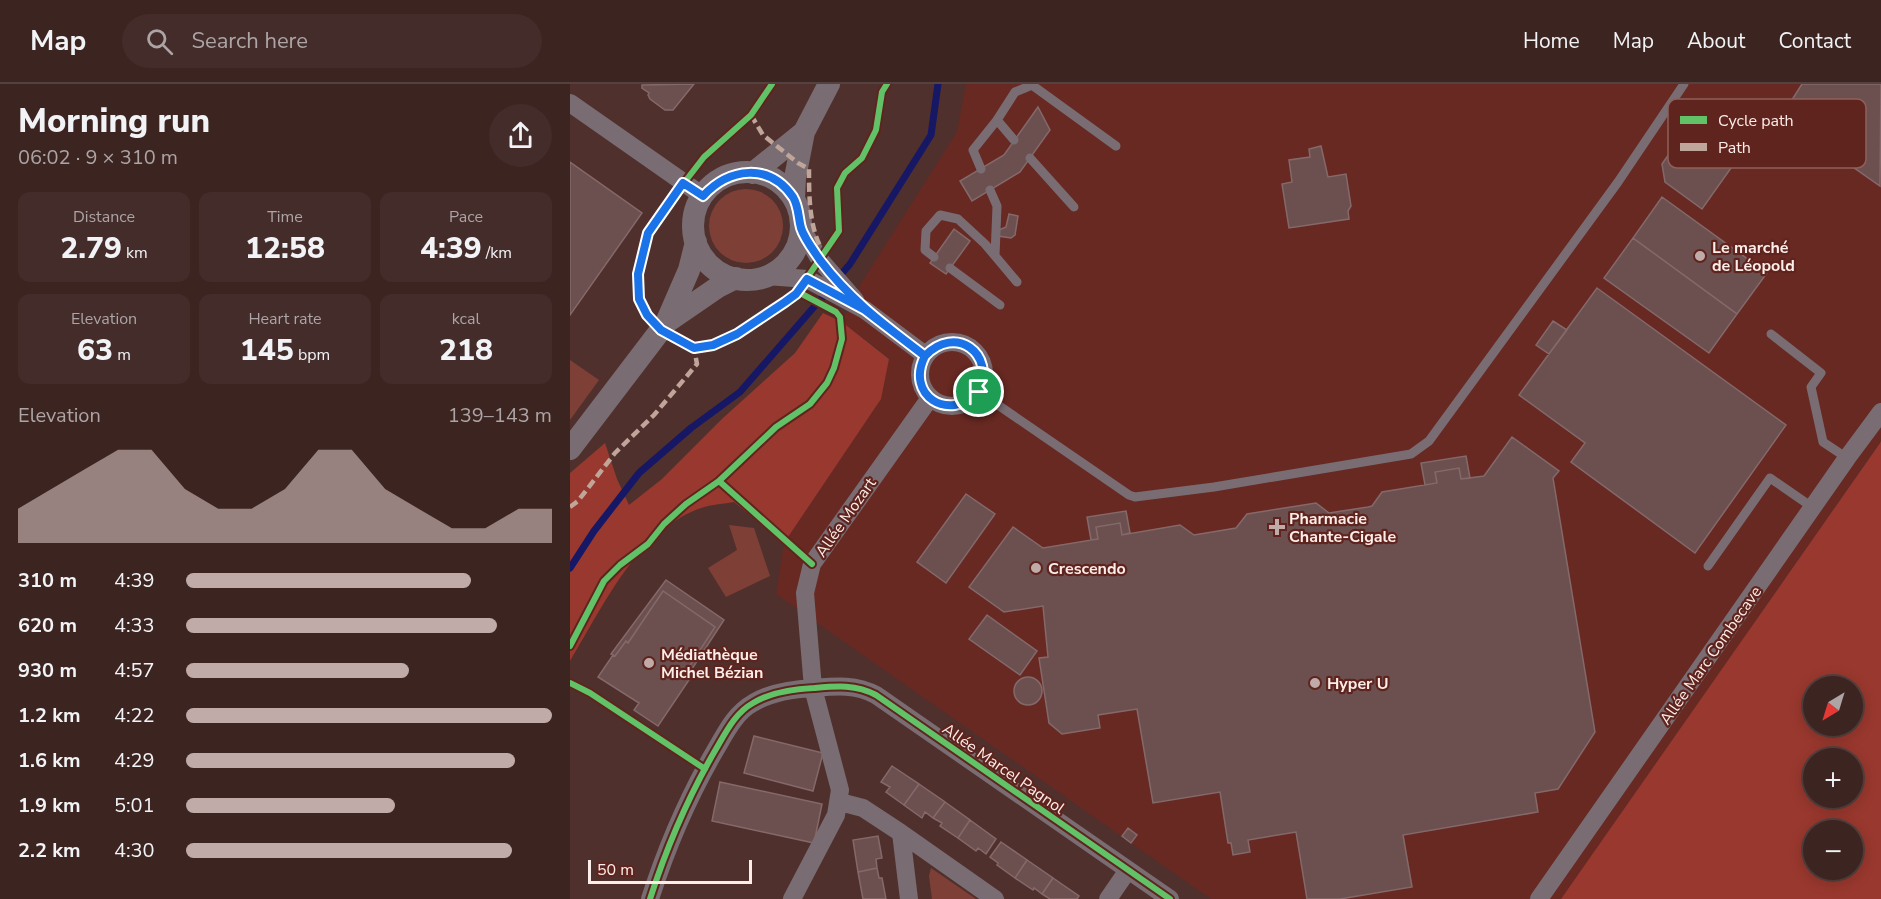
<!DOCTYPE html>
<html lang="en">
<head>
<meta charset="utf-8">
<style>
  :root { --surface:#3c2421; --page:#432c2a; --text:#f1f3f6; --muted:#aca4a5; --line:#55413f; --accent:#c0aba8 }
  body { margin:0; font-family:"Nunito Sans",sans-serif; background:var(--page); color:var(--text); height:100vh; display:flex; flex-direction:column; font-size:22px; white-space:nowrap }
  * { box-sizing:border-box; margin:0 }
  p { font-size:20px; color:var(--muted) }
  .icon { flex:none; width:33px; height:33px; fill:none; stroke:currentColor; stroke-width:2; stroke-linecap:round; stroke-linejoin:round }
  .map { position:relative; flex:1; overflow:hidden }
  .panel { display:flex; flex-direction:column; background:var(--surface); width:570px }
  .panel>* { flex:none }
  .needle { width:39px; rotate:218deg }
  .buttons { position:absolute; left:1233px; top:592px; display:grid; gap:12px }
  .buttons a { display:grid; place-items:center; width:60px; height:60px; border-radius:50%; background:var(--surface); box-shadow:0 3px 15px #0003,0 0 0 2px var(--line); font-size:30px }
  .scale { position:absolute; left:18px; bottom:15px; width:164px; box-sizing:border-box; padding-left:6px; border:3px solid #fdedea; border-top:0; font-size:16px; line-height:21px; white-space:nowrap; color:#fdedea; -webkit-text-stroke:4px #5f241d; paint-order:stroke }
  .pin { position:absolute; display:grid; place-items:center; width:51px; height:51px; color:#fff; margin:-26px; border:3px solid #fff; border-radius:50%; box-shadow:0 2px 6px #0007 }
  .round { display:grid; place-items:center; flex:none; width:63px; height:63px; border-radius:32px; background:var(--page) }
  .overview { display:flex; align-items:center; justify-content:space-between; height:102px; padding:0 18px }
  h1 { font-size:33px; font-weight:800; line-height:45px }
  .figures { display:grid; grid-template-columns:repeat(3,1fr); gap:9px; height:102px; padding:6px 18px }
  .figures div { display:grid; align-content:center; border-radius:12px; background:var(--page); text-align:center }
  .figures b { font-size:30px; font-weight:800 }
  .figures small { font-size:16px; font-weight:400 }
  .figures p { font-size:16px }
  .chart { height:168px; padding:12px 18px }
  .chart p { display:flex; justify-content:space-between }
  .chart svg { width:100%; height:108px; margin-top:6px; fill:var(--accent); opacity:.7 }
  ul { padding:0 18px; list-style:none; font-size:20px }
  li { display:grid; grid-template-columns:96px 72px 1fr; align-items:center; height:45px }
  li i { height:15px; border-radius:8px; background:var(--accent) }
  header { display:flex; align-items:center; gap:36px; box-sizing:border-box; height:84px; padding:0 30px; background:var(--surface); border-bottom:2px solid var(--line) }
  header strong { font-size:28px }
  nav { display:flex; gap:33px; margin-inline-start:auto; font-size:21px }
  .search { width:420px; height:54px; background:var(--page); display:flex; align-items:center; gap:15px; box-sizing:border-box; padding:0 21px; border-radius:33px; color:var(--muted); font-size:22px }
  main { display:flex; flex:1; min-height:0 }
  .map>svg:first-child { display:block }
</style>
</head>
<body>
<header>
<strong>Map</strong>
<div class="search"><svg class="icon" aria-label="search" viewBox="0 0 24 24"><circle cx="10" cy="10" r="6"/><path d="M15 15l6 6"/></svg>Search here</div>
<nav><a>Home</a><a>Map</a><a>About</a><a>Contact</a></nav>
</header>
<main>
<section class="panel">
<div class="overview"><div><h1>Morning run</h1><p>06:02 · 9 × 310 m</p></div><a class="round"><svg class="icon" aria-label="share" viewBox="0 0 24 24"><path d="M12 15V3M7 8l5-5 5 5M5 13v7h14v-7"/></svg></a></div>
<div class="figures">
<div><p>Distance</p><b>2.79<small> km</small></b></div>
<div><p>Time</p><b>12:58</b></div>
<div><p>Pace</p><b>4:39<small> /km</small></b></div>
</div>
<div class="figures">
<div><p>Elevation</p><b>63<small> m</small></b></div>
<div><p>Heart rate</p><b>145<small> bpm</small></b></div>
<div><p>kcal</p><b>218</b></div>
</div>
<div class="chart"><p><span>Elevation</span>139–143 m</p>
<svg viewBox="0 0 160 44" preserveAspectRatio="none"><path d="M0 44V30L10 22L20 14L30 6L40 6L50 22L60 30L70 30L80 22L90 6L100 6L110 22L120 30L130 38L140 38L150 30L160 30V44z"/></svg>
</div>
<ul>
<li><b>310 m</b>4:39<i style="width:78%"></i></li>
<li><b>620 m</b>4:33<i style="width:85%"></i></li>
<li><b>930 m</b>4:57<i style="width:61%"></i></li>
<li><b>1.2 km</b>4:22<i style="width:100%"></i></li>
<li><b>1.6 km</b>4:29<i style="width:90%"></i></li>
<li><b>1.9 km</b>5:01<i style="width:57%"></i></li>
<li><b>2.2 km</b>4:30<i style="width:89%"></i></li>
</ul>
</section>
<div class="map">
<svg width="1311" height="815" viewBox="0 0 1311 815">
  <rect width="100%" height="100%" fill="#50302c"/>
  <path fill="#672922" d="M396,0h915v357l-128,183 61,63v39h38l29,173 -67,-29h38v-111l-132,-87 -159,227h-350l-435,-305 8,-51 97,-144 8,-41 -47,-36 21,-42 94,-148z"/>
  <path fill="#7e3f36" d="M139 142a37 37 0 1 1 74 0a37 37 0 1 1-74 0Z
    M0,276l29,20 -29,40z
    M159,441l25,3 16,48 -44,21 -18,-29 29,-18z
    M361,784l45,31h-44l-3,-23z"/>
  <path fill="#99382e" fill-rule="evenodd" d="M253,229l19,9 47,37 -8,40 -97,144 -50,-41c-12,2 -26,3 -36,7 -62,24 -95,98 -128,152v-188l35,-30 12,36 12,26 33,-26 61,-61 72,-65z
    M1311,357v458h-320l319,-456zM1244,603h38v39h-38zM1244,675h38v39h-38zM1244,747h38v39h-38z"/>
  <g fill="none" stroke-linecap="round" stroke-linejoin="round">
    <path stroke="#161866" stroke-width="7" d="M268,194l12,-14 81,-129 7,-51
      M0,484l24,-37 45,-58 52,-45 49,-36 87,-100"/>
  </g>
  <path fill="#6c5050" stroke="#85696a" stroke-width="1.5" d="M124,0l-21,26h-8l-15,-11 -2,-4 1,-2 -7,-5v-3z
    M1232,0h79l-1,102 -90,-63 -2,-17z
    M468,23l12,23 -30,42 -48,29 -12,-20 44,-26z
    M1129,50l37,27 -34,48 -37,-27 -3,-18 19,-27z
    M751,62l7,31 18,-3 5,32 -3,5 1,8 -60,9 -7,-44 10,-2 -3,-22 21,-3 -1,-8z
    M0,78l72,51 -72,102z
    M1092,113l105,76 -30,41 -104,-76z
    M439,130l9,2 -3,19 -4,3 -13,-2 1,-6 7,-3z
    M384,145l16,12 -24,33 -16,-11z
    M1063,154l104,76 -28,39 -105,-75z
    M1027,204l189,137 -91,128 -124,-91 14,-19 -66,-48z
    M983,237l14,9 -18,24 -13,-9z
    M942,353l47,34 -6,7 42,254 -37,57 -23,4 3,19 -135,23 9,52 -72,12h-33l-11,-67 -48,8 2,12 -17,3 -2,-12h-3l-8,-51 -67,11 -16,-94 -39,6 2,13 -38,6 -13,-11 -10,-65 9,-1 -5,-51 -39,6 -35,-25 44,-60 30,21 55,-9 -2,-12 24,-4 2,12 58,-10 14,10 42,-7 11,-14 69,-11 13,10 39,-6 4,-1 10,-14 55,-9 -2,-11 24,-4 2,11 23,-3z
    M896,372l4,22 -9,1 -2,-11 -24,4 2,11 -12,2 -4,-22z
    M396,410l29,20 -49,69 -29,-21z
    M556,427l4,22 -8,2 -2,-12 -24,4 2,12 -7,1 -4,-23z
    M96,496l58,40 -34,52 -3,-2 28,-43 -52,-36 -35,52 -2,-2 -11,15 -4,-2z
    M93,507l52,36 -28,43 6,4 -35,52 -24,-16 5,-7 -41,-26 15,-22 2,1 11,-15 2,2z
    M417,531l50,36 -17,24 -51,-36z
    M444 607a14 14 0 1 1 28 0a14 14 0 1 1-28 0Z
    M184,652l69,17 -10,38 -69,-18z
    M322,682l27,18 -15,21 -18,-13 4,-5 -9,-5z
    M150,698l102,22 -8,39 -102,-22z
    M349,700l26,18 -12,16 -8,-6 -3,6 -18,-13z
    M375,718l25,18 -12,18 -18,-12 2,-3 -9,-5z
    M400,736l26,19 -10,15 -8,-6 -2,3 -18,-13z
    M558,744l9,7 -6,8 -9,-7z
    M308,752l4,22 -6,1 1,9 -19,4 -5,-32z
    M431,758l26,18 -12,18 -18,-13 1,-2 -8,-6z
    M457,776l26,18 -11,16 -8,-6 -1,2 -18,-12z
    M307,784l2,10h3l4,21h-23l-5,-27z
    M483,794l26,18 -2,3h-27l-8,-5z"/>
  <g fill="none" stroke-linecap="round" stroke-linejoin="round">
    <path stroke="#796d73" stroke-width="9" d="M444,56l-17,-20 18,-28 17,-7 84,61
      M460,74l44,49
      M411,85l-8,-19 24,-30
      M420,106l7,16 -2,50
      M364,173l-9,-7 1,-19 14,-16 18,4 27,25 32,38
      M380,184l50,37
      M1201,250l50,39 -10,14 12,55 24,16
      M409,308l150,103 6,2 79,-10 197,-33 18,-13 189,-259 66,-98
      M1138,482l62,-88 42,29"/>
    <path stroke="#796d73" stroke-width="18" d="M0,19l133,93
      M232,145l18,31 35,40
      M197,192l40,3 58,31 60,45
      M350 290a32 32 0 1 1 64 0a32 32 0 1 1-64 0Z
      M270,718l23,6 38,25
      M80,815c17,-53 38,-102 66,-150 10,-17 19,-36 37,-46 18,-11 40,-14 61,-15 22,-2 42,-4 62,7l294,204
      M222,815l44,-84 4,-25 -27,-102 -8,-95 7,-29 118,-166
      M339,815l-8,-66 94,66
      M538,815l20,-29
      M969,815l308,-441 34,-46"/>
    <path stroke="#796d73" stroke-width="22" d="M123 142a54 54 0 1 1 108 0a54 54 0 1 1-108 0Z
      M183,89l51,-41
      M224,115l1,-21 9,-46 25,-48
      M97,238l51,-35 18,-9
      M0,365l96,-126 23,-53 7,-28"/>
    <path stroke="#c0a59a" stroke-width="4.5" stroke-dasharray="9 4.5" stroke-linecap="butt" d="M181,31l12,20 35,28 11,6c0,27 0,61 15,84
      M0,423l8,-6 37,-48 39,-38 43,-51 -3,-16"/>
    <defs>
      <path id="cycleway" d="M202,0l-21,31 -47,42 -37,48 -19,28 -10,42 1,24 8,16 14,15 33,18 19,-3 24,-11 59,-40
        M149,397l57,-54 34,-23 17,-21 7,-15 8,-29 -2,-22 -4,-5 -34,-18h-6l43,-63 -2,-43 8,-15 17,-15 14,-28 6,-38 5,-8
        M0,562l34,-65 16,-16 28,-21 16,-20 22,-20 33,-23 93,83
        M0,599l20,10 115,76
        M80,815c17,-53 38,-102 66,-150 10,-17 19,-36 37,-46 18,-11 40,-14 61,-15 22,-2 42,-4 62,7l294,204"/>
    </defs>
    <use href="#cycleway" stroke="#5f241d" stroke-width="10"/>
    <use href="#cycleway" stroke="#61c268" stroke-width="6"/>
  </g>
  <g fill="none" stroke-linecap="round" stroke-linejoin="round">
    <defs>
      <path id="route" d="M409,308c17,-39 -24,-68 -54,-36 -39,-30 -75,-56 -105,-96 -6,-9 -16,-22 -19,-32 -3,-11 -2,-21 -8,-31 -24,-35 -64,-29 -90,-1l-20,-13 -35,50 -10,41 1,25 8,16 14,15 33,18 19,-3 24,-11 48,-32 11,-8 11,-15 58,31 60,46c-20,39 23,67 54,36"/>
    </defs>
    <use href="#route" stroke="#fff" stroke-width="12"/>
    <use href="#route" stroke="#1a73e8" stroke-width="8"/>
  </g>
  <g fill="#c0aba8" stroke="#5f241d" stroke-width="2">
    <circle cx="1130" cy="172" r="6"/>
    <path d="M704 434h6v6h6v6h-6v6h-6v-6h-6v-6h6z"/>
    <circle cx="466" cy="484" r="6"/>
    <circle cx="79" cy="579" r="6"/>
    <circle cx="745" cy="599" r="6"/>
  </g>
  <g text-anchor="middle" stroke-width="4.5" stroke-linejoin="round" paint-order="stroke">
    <g font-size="16" font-weight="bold" fill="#fdedea" stroke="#5f241d" text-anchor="start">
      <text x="1142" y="169">Le marché<tspan x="1142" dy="18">de Léopold</tspan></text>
      <text x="719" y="440">Pharmacie<tspan x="719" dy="18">Chante-Cigale</tspan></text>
      <text x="478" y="490">Crescendo</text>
      <text x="91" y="576">Médiathèque<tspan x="91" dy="18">Michel Bézian</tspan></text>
      <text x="757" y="605">Hyper U</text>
    </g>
    <g font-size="16" fill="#fdedea" stroke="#5f241d">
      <text transform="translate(275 433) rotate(-55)" y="6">Allée Mozart</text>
      <text transform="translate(1140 571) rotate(-55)" y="6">Allée Marc Combecave</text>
      <text transform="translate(434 684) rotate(35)" y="6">Allée Marcel Pagnol</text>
    </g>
  </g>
  <rect x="1098" y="15" width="198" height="69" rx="9" fill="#5f241d" stroke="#8e605a" stroke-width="1.5"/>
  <rect x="1110" y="32" width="27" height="8" fill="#61c268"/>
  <rect x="1110" y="59" width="27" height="8" fill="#c0a59a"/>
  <g font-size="16" fill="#fdedea">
    <text x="1148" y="42">Cycle path</text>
    <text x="1148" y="69">Path</text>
  </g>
</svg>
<div class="buttons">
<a><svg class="needle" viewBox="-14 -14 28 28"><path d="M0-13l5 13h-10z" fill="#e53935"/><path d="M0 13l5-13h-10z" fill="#aca4a5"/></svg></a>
<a>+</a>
<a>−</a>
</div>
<div class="scale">50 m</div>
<div class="pin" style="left:409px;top:308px;background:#1e9e55"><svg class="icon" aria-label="arrive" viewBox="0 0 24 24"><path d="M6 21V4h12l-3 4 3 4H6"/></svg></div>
</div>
</main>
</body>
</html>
